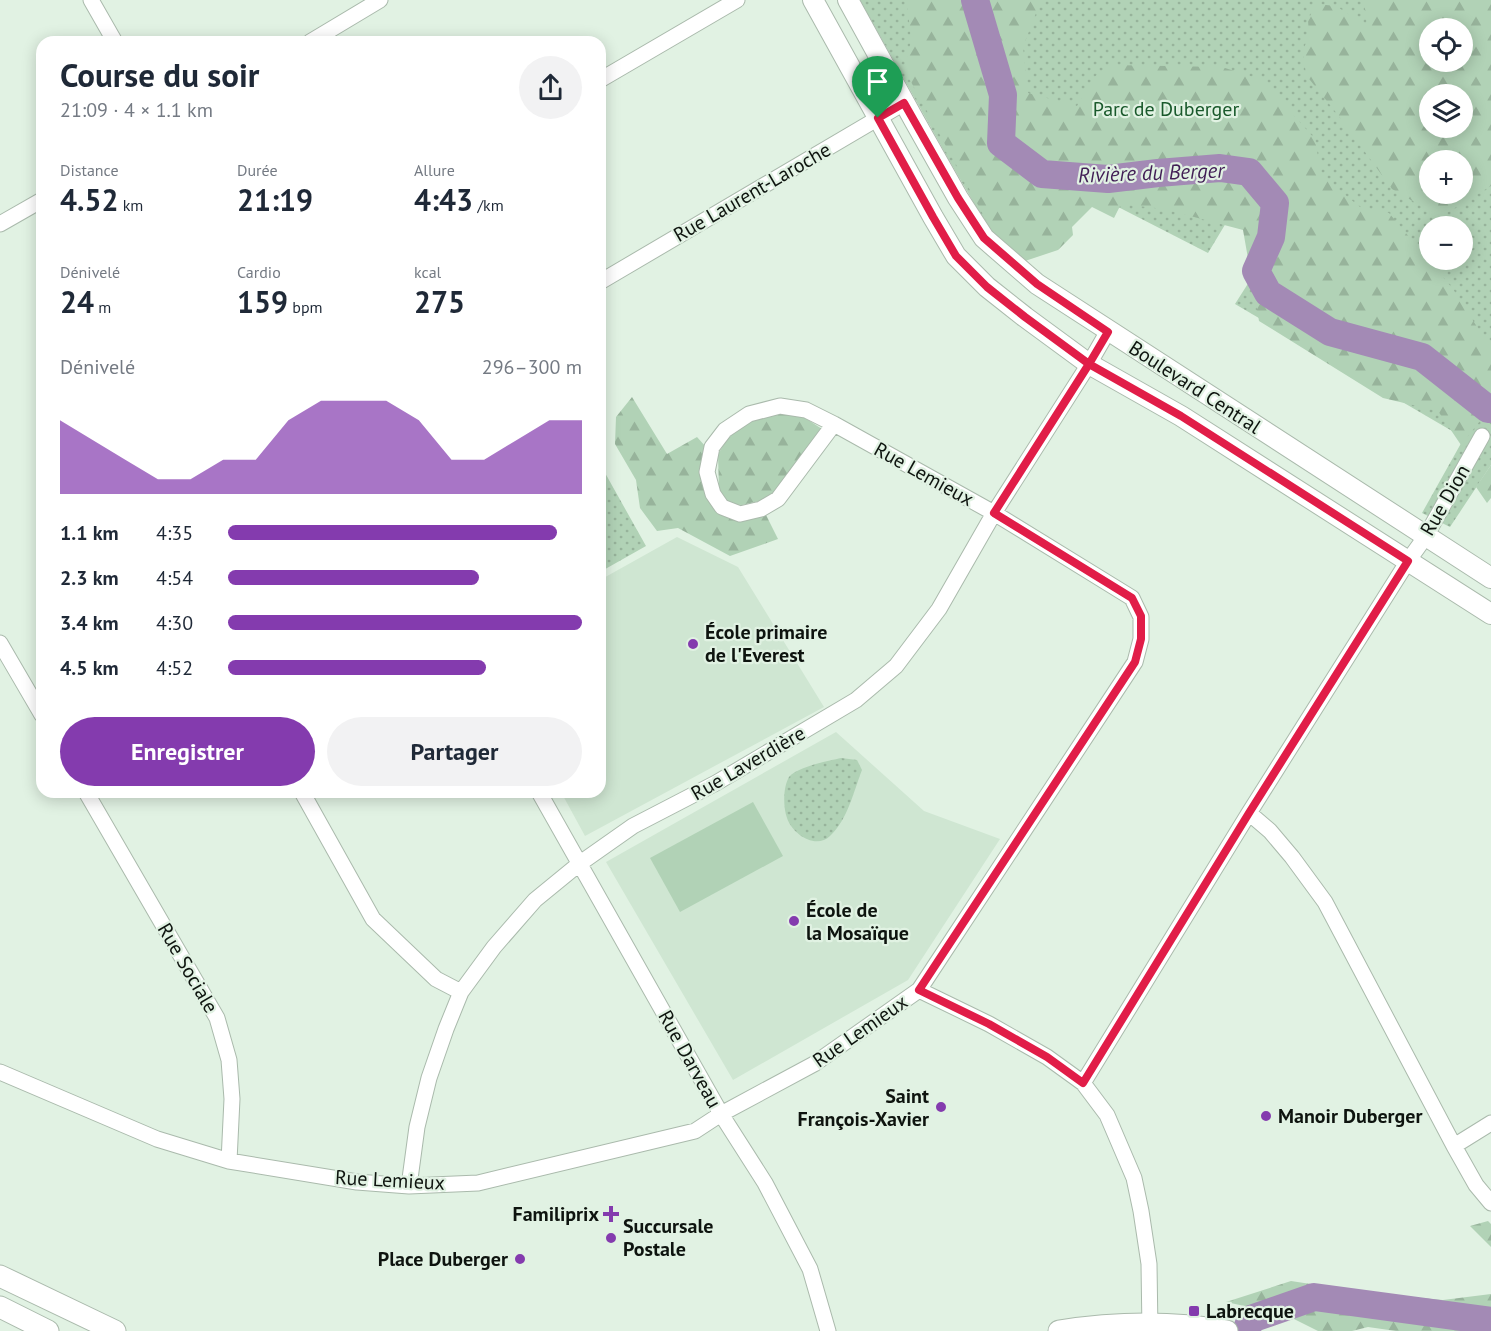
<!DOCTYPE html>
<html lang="fr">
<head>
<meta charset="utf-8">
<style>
  :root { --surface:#fff; --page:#f2f2f3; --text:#1f2937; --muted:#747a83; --accent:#843bae }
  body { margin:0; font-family:"PT Sans",sans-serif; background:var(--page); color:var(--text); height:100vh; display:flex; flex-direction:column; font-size:22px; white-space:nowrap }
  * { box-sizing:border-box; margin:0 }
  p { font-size:20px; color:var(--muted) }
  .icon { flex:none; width:33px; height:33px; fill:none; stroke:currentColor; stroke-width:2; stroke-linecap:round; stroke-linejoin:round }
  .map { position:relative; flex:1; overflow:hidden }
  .panel { position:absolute; left:36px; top:36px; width:570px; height:762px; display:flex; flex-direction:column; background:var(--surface); border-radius:18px; box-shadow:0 3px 15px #0003 }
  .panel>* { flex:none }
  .buttons { position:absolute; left:1419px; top:18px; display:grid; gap:12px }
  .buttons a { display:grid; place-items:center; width:54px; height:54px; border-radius:50%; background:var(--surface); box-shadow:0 3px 15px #0003; font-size:30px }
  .pin { position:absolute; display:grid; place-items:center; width:51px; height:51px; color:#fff; margin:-62px -26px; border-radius:50% 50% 50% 0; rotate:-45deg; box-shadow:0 0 6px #0007 }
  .pin .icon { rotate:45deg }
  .round { display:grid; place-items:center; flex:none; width:63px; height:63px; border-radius:32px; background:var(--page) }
  .head { display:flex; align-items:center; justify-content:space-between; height:102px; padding:0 24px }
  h1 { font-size:33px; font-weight:700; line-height:45px }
  .metrics { display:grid; grid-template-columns:repeat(3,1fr); gap:9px; height:102px; padding:6px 24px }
  .metrics div { display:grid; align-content:center }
  .metrics b { font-size:30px; font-weight:700 }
  .metrics small { font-size:16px; font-weight:400 }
  .metrics p { font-size:16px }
  .chart { height:168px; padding:12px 24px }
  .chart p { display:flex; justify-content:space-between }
  .chart svg { width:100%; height:108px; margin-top:6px; fill:var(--accent); opacity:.7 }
  .primary-button { display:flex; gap:12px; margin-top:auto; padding:12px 24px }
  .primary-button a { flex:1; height:69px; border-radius:36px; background:var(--accent); color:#fff; font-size:24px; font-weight:700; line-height:69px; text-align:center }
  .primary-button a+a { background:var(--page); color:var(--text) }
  ul { padding:0 24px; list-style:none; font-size:20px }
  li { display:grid; grid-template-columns:96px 72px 1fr; align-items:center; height:45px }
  li i { height:15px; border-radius:8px; background:var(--accent) }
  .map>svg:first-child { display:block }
</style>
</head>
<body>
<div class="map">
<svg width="1491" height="1331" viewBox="0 0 1491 1331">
  <defs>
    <pattern id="green-dots" width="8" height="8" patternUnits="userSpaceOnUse" patternTransform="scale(1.5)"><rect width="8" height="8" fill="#b1d2b6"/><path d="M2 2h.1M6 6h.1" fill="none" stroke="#97b39b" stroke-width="1.8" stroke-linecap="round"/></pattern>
    <pattern id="forest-firs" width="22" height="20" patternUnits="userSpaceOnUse" patternTransform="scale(1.5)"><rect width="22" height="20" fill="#b1d2b6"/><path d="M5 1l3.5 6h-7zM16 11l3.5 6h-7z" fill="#97b39b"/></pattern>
  </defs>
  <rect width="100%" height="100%" fill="#e1f2e3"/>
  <path fill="#cfe6d2" d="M677,537l61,30 86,140 -239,129 -24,-44h39v-212z
    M836,732l88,79 76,28 -92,141 -175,100 -127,-218z"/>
  <path fill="url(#green-dots)" fill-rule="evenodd" d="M860,0h631v465l-41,62 -28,-14 42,-75 -229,-134 21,-33 -3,-93 -45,75 -123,-63 -89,48 -10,-14 -37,-64zM1430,28h32v34h-32zM1430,94h32v34h-32zM1430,160h32v34h-32zM1430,226h32v34h-32z
    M600,464l46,82 -46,26z
    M841,758l16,2 5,10c-9,23 -14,49 -32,66 -14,14 -38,-2 -43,-18 -4,-11 -4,-31 2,-41 8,-10 39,-16 52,-19z"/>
  <path fill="url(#forest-firs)" fill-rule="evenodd" d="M907,0h134l-18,47 5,46 49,13 16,-28 17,-13 112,2 40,13 53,59 6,36 39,32 29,6 64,76 38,60v58l-30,38 -23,-34 -55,-13 -124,-77 -16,-91 -79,-21 -43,-5 -7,14 -22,-11 -20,20 1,8 -15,15 -36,12 -26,-24 -92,-169 7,-28z
    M1362,0h129v186l-51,31 -48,-28 -54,-74 -32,-40 -3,-25 6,-14 -1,-16 8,-16 20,2 31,20 -3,-23zM1430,28h32v34h-32zM1430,94h32v34h-32zM1462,160v34h-32v-34z
    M632,397l35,57 30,-17 9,10 -7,25 16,38 10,5 40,-2 13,26 -48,17 -52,-28 -21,3 -17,-23 -4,-28 -21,-36 1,-27z
    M779,412l23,4 20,13 -49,64 -14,8 -17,4 -13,-1 -10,-13 -1,-37 10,-16 21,-17z
    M1491,465v33l-4,5 -11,-16z
    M1488,1221l3,3v23l-21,-21z
    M1291,1281l85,13 67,6 48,-6v37h-95l-28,-4 -16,4h-34l-32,-16 -60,-13z"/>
  <path fill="#b1d2b6" d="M753,802l30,54 -103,56 -30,-54z"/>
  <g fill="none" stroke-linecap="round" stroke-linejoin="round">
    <path stroke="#a38ab5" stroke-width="28" d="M975,0l28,95 -2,48 41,31 66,5 50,-6 62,-5 29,4 26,31 -4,34 -15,34 12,22 62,39 92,25 66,52
      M1246,1331l5,-12 63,-22 177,24"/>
    <defs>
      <path id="minor" d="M91,0l24,42
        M310,42l70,-42
        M600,80l137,-80
        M0,224l42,-24
        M600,282l304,-179
        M0,643l42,72
        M86,792l131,226 12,42 3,39 -3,62
        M302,792l71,127 63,60 25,13
        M539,792l182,322 44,69 45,86 18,62
        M1249,813l21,18 22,26 33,45 129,244 22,39 15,18
        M919,990l70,34 58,33 36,26 24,32 27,63 7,33 8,53 1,67
        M0,1072l157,67 72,22 128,21 52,4 69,-3 217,-52 26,-17 93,-50 105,-74 216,-328 6,-23v-22l-9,-19 -138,-85 -160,-89 -28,-14 -26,-4 -31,8 -24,16 -13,17 -5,25 6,22 9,13 18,7 21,-5 17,-10 56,-75
        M1083,1083l166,-270 159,-252 18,-25 56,-100
        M1454,1146l37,-23
        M409,1186l8,-59 12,-49 17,-49 15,-37 33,-45 41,-47 44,-36 54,-38 83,-43 140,-83 40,-34 43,-57 55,-96 95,-149 19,-33"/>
      <path id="tertiary" d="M813,0l120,217 23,39 31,31 38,30 64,47 92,52 310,198
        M848,0l66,120 44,78 26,40 53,46 454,294"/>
      <path id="secondary" d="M0,1276l115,55
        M0,1307l48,24
        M1059,1331c57,-9 112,-10 168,0"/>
    </defs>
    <use href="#minor" stroke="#aabaac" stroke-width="17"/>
    <use href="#tertiary" stroke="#aabaac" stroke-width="22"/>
    <use href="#secondary" stroke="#aabaac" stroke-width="23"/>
    <use href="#minor" stroke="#fff" stroke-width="15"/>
    <use href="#tertiary" stroke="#fff" stroke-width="20"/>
    <use href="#secondary" stroke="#fff" stroke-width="21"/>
  </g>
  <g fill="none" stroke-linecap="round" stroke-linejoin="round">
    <defs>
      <path id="route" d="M878,118l55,99 23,39 31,31 38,30 64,47 -95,149 138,85 9,18v23l-6,23 -216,328 70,34 58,33 36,26 166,-270 159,-252 -227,-145 -92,-52 19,-32 -71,-48 -53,-46 -26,-40 -54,-95 -26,15"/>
    </defs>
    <use href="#route" stroke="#fff" stroke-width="12"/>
    <use href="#route" stroke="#e11d48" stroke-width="8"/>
  </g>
  <g fill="#843bae" stroke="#e1f2e3" stroke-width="2">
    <circle cx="693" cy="644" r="6"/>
    <circle cx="794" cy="921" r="6"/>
    <circle cx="941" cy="1107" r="6"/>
    <circle cx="1266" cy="1116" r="6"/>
    <path d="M608 1205h6v6h6v6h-6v6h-6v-6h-6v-6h6z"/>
    <circle cx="611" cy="1238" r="6"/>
    <circle cx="520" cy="1259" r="6"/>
    <rect x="1188" y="1305" width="12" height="12" rx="3"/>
  </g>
  <g text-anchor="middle" stroke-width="4.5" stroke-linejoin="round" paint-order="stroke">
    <g font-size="20" fill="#19592b" stroke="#e1f2e3">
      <text x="1166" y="116">Parc de Duberger</text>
    </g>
    <g font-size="20" fill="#0e140f" stroke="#e1f2e3">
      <text transform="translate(752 192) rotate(-30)" y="7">Rue Laurent-Laroche</text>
      <text transform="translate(1195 387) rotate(33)" y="7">Boulevard Central</text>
      <text transform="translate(924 474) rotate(29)" y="7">Rue Lemieux</text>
      <text transform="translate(1445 500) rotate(-60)" y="7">Rue Dion</text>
      <text transform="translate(748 763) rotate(-30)" y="7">Rue Laverdière</text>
      <text transform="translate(188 968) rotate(60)" y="7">Rue Sociale</text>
      <text transform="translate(860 1031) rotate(-35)" y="7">Rue Lemieux</text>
      <text transform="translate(690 1059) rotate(61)" y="7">Rue Darveau</text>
      <text transform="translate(390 1180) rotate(3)" y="7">Rue Lemieux</text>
    </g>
    <g font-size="20" font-weight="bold" fill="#0e140f" stroke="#e1f2e3" text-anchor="start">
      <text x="705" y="639">École primaire<tspan x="705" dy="23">de l'Everest</tspan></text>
      <text x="806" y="917">École de<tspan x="806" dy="23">la Mosaïque</tspan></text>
      <text x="929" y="1103" text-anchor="end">Saint<tspan x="929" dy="23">François-Xavier</tspan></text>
      <text x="1278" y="1123">Manoir Duberger</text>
      <text x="599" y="1221" text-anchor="end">Familiprix</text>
      <text x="623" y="1233">Succursale<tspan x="623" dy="23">Postale</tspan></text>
      <text x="508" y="1266" text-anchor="end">Place Duberger</text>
      <text x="1206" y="1318">Labrecque</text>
    </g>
    <g font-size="21" font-style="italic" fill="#411e55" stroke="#e1f2e3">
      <text transform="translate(1151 173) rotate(-2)" y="7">Rivière du Berger</text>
    </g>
  </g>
</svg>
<div class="buttons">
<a><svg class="icon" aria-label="locate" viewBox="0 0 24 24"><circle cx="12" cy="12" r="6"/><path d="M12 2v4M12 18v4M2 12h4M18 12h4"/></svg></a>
<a><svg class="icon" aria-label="layers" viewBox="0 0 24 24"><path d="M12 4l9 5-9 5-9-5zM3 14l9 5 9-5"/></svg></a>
<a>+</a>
<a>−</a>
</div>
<div class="pin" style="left:878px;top:118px;background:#1e9e55"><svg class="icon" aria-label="arrive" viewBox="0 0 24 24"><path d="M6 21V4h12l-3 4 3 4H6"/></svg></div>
<section class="panel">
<div class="head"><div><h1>Course du soir</h1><p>21:09 · 4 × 1.1 km</p></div><a class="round"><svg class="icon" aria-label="share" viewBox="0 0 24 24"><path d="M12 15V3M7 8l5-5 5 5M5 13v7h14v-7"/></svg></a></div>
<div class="metrics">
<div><p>Distance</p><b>4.52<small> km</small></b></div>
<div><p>Durée</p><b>21:19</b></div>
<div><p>Allure</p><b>4:43<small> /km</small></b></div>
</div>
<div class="metrics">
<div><p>Dénivelé</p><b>24<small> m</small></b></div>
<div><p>Cardio</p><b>159<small> bpm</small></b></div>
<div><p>kcal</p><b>275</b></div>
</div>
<div class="chart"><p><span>Dénivelé</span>296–300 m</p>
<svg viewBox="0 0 160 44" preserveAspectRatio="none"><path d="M0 44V14L10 22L20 30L30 38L40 38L50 30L60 30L70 14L80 6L90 6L100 6L110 14L120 30L130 30L140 22L150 14L160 14V44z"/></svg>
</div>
<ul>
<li><b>1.1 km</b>4:35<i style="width:93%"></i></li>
<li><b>2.3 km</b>4:54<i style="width:71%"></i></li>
<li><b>3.4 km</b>4:30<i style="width:100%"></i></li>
<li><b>4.5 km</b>4:52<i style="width:73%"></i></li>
</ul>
<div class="primary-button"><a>Enregistrer</a><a>Partager</a></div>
</section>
</div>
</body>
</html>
